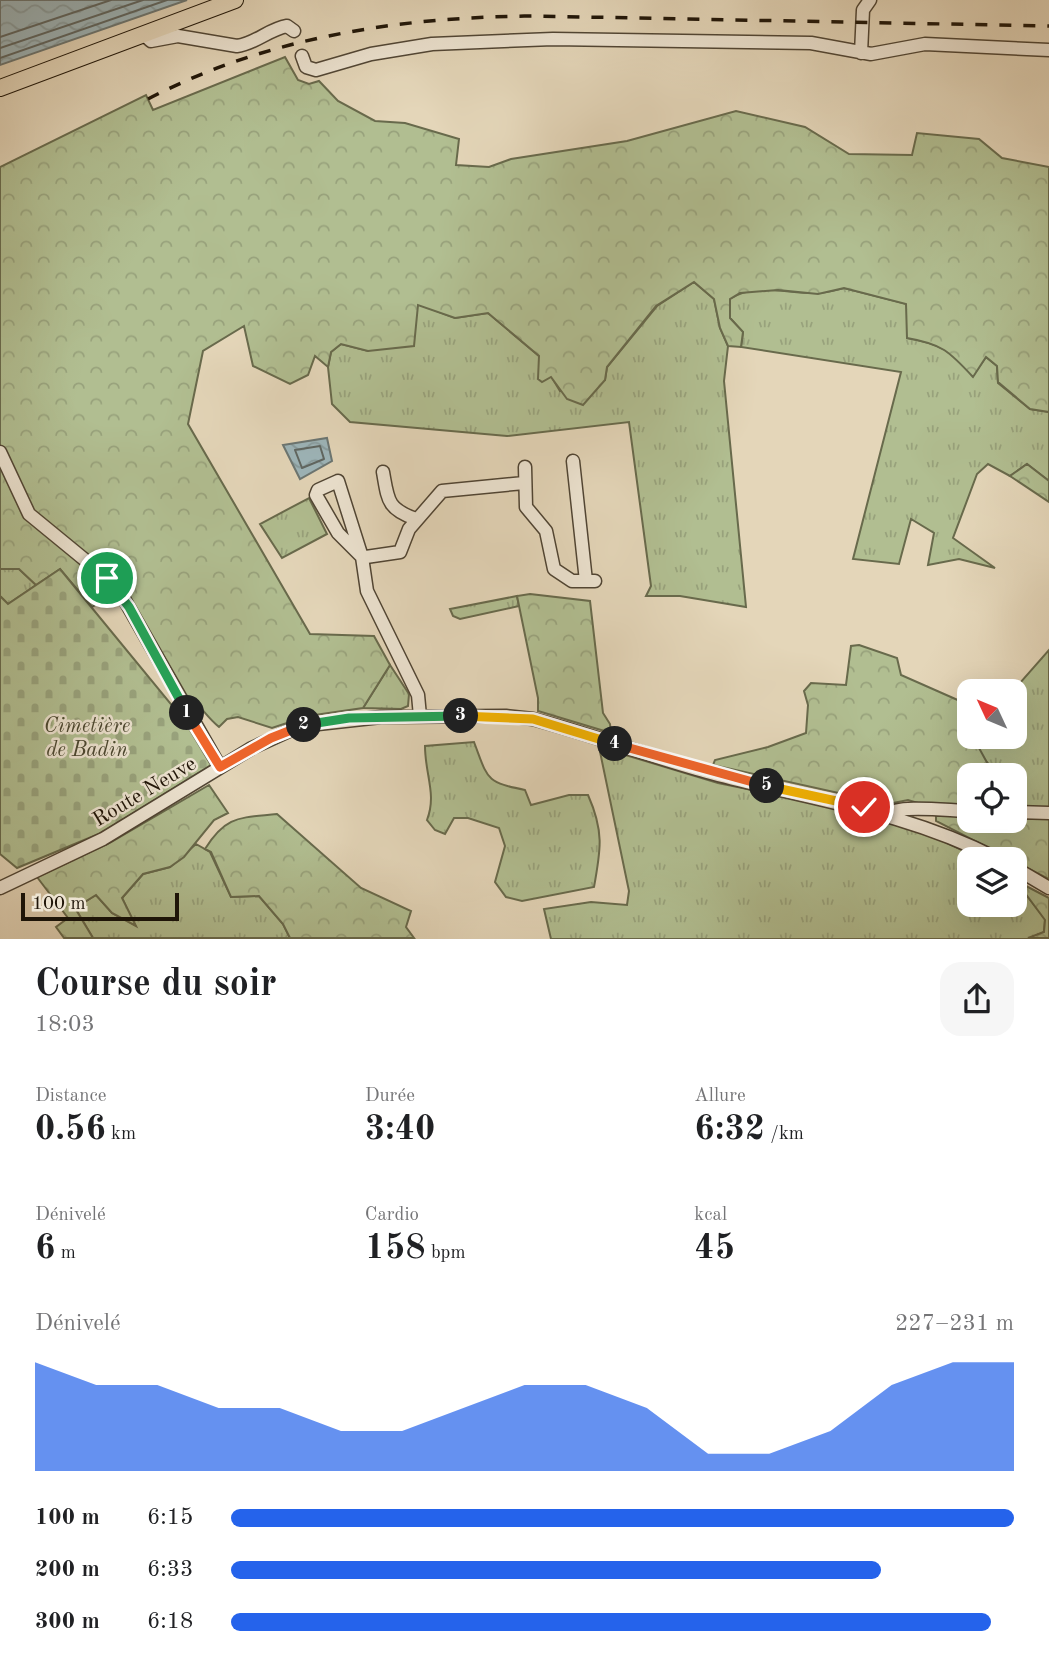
<!DOCTYPE html>
<html lang="fr">
<head>
<meta charset="utf-8">
<style>
  :root { --surface:#fff; --page:#f6f6f6; --text:#202124; --muted:#757577; --accent:#2563eb }
  body { margin:0; font-family:"Old Standard TT",serif; background:var(--page); color:var(--text); height:100vh; display:flex; flex-direction:column; font-size:26px; white-space:nowrap }
  * { box-sizing:border-box; margin:0 }
  p { font-size:23px; color:var(--muted) }
  .icon { flex:none; width:38px; height:38px; fill:none; stroke:currentColor; stroke-width:2; stroke-linecap:round; stroke-linejoin:round }
  .map { position:relative; height:939px; overflow:hidden }
  .panel { display:flex; flex-direction:column; background:var(--surface); flex:1 }
  .panel>* { flex:none }
  .needle { width:46px; rotate:314deg }
  .tools { position:absolute; left:957px; top:679px; display:grid; gap:14px }
  .tools a { display:grid; place-items:center; width:70px; height:70px; border-radius:14px; background:var(--surface); box-shadow:0 7px 28px #0002; font-size:35px }
  .scale { position:absolute; left:21px; bottom:18px; width:158px; box-sizing:border-box; padding-left:7px; border:4px solid #1f1508; border-top:0; font-size:19px; line-height:24px; white-space:nowrap; color:#1f1508; -webkit-text-stroke:5px #ede4d2; paint-order:stroke }
  .pin { position:absolute; display:grid; place-items:center; width:60px; height:60px; color:#fff; margin:-30px; border:4px solid #fff; border-radius:50%; box-shadow:0 2px 7px #0007 }
  .km { position:absolute; width:35px; height:35px; margin:-18px; border-radius:50%; background:#222; color:#fff; font-size:19px; line-height:35px; text-align:center }
  .round { display:grid; place-items:center; flex:none; width:74px; height:74px; border-radius:21px; background:var(--page) }
  .summary { display:flex; align-items:center; justify-content:space-between; height:119px; padding:0 35px }
  h1 { font-size:38px; font-weight:600; line-height:52px }
  .stats { display:grid; grid-template-columns:repeat(3,1fr); gap:10px; height:119px; padding:7px 35px }
  .stats div { display:grid; align-content:center }
  .stats b { font-size:35px; font-weight:600 }
  .stats small { font-size:19px; font-weight:400 }
  .stats p { font-size:19px }
  .chart { height:196px; padding:14px 35px }
  .chart p { display:flex; justify-content:space-between }
  .chart svg { width:100%; height:126px; margin-top:7px; fill:var(--accent); opacity:.7 }
  ul { padding:0 35px; list-style:none; font-size:23px }
  li { display:grid; grid-template-columns:112px 84px 1fr; align-items:center; height:52px }
  li i { height:18px; border-radius:9px; background:var(--accent) }
  .map>svg:first-child { display:block }
</style>
</head>
<body>
<div class="map">
<svg width="1049" height="939" viewBox="0 0 1049 939">
  <defs>
    <pattern id="grass-tufts" width="24" height="20" patternUnits="userSpaceOnUse" patternTransform="scale(1.75)"><rect width="24" height="20" fill="#b1be91"/><path d="M3 7l-1-3M5 7V3M7 7l1-3M15 17l-1-3M17 17v-4M19 17l1-3" fill="none" stroke="#98a27c"/></pattern>
    <pattern id="forest-crowns" width="20" height="18" patternUnits="userSpaceOnUse" patternTransform="scale(1.75)"><rect width="20" height="18" fill="#b1be91"/><path d="M2 6a3 3 0 1 1 6 0M12 15a3 3 0 1 1 6 0" fill="none" stroke="#98a27c"/></pattern>
    <pattern id="cemetery-stones" width="16" height="16" patternUnits="userSpaceOnUse" patternTransform="scale(1.75)"><rect width="16" height="16" fill="#b1be91"/><path d="M2 7V4a2 2 0 0 1 4 0v3zM10 15v-3a2 2 0 0 1 4 0v3z" fill="#98a27c"/></pattern>
    <pattern id="water-waves" width="16" height="10" patternUnits="userSpaceOnUse" patternTransform="scale(1.75)"><rect width="16" height="10" fill="#9db6bb"/><path d="M0 5q4-4 8 0t8 0" fill="none" stroke="#879c9f"/></pattern>
  </defs>
  <rect width="100%" height="100%" fill="#e4d6b9"/>
  <filter id="stains"><feTurbulence type="fractalNoise" baseFrequency=".00286" numOctaves="4"/><feColorMatrix values="0 0 0 0 .2 0 0 0 0 .09 0 0 0 0 .02 0 0 0 .5 -.17"/></filter>
  <radialGradient id="worn" r=".72"><stop offset=".6" stop-color="#630" stop-opacity="0"/><stop offset="1" stop-color="#630" stop-opacity=".3"/></radialGradient>
  <path fill="url(#grass-tufts)" stroke="#686a4c" stroke-width="2" d="M694,282l20,17 6,29 8,18 -4,35 22,226 -66,-11h-34l5,-10 -22,-164 -122,14 -157,-14 -18,-18 -4,-37 3,-15 10,-8 27,7 50,-47 37,14 33,-5 51,43 21,35 45,-11 2,-13 50,-61z
    M844,288l63,16v34c35,6 42,12 66,38l13,-19 11,9 1,17 32,26 19,3v69l-22,-17 -17,12 -22,-12 -11,10 -24,64 42,30 -36,-9 -31,6 6,-32 -23,-14 -12,45 -46,-5 48,-187 -160,-25 2,-15 -13,-14v-19c25,-17 58,-5 87,-6 9,0 19,-3 27,-5z
    M309,498l18,36 -45,24 -22,-34z
    M0,569h19l17,16 -28,19 -8,-8z
    M517,596l2,10 -59,13 -7,-3 -3,-7z
    M1049,650v157h-28l2,-14 -8,-6v-12c-25,0 -31,-17 -44,-36l44,-2 -2,-46z
    M390,665l19,29 -1,12 -7,3 -38,-1z
    M474,742c14,37 11,40 51,48l6,15 38,-10h19c16,36 13,54 6,92l-72,14 -16,-4 -11,-15 10,-36 -6,-18 -31,-10h-14l-9,16 -10,-4 -8,-10c10,-26 -2,-45 -2,-74z
    M599,747l119,36 163,34 45,16 55,26h-11v46h45v-26l11,7 -1,7 20,26 -1,13 -16,7h-477l-7,-30 47,-7 36,3 2,-14z
    M196,844l14,8 21,45 28,-1 24,28 7,14h-197l-18,-30 21,-13 16,18 23,12 -13,-27 21,-24 27,-7z"/>
  <path fill="url(#forest-crowns)" stroke="#686a4c" stroke-width="2" d="M285,57l13,23 11,4 10,-3 19,20 37,20 30,2 54,16 -3,26 33,2 22,-8 116,-18 109,-30 69,16 44,27 63,1 5,-22 62,6 23,19 47,9v245l-19,-3 -32,-27 -1,-16 -11,-9 -13,20c-24,-26 -31,-33 -66,-39l-1,-34 -62,-16 -26,6 -40,-4 -38,3 -10,6v19l13,14 -2,15 -13,-1 -8,-18 -6,-29 -20,-17 -38,24 -49,61 -2,13 -22,25 -16,-6 -16,-22 -9,5 -4,-3 1,-23 -51,-43 -33,5 -37,-13 -4,41 -46,5 -27,-7 -10,8 -3,15 -13,-11 -7,19 -18,9 -37,-18 -9,-40 -41,25 -15,73 122,210 64,2 16,29 -27,43 -55,8 -36,12 -34,-11 -11,2 -8,8c-15,-12 -20,-26 -37,-34l-61,-103 -29,17 -32,-38 -24,16 -17,-16h-19v-402l146,-72 7,15z
    M1027,464l22,17v21l-39,-26z
    M530,594l60,7 13,112 7,11 1,9 -73,-22v-13l-21,-102z
    M859,645l38,13 4,17 68,30 1,32h3l17,31 10,7h-30l-1,32 -41,-1 -20,-6 -20,4 -175,-39 2,-5 53,-13 38,-14 2,-28 -4,-14 7,-8 35,2 5,-39z
    M209,785l19,28 -14,7 -30,37 -14,10 -27,7 -21,24 14,28 -24,-13 -16,-18 -21,13 18,30h-29l-8,-11 12,-9 -31,-41 74,-35z
    M277,814l84,74 50,23 -5,16 8,11h-124l-7,-14 -24,-28 -28,1 -20,-45 -6,-3c21,-34 35,-31 72,-35z
    M953,815h16l1,6 79,-3v61l-113,-58v-5z
    M1026,886l23,12v40h-21l16,-6 1,-12 -20,-27z"/>
  <path fill="url(#cemetery-stones)" stroke="#686a4c" stroke-width="2" d="M60,569l124,151 27,45 -110,68 -84,35 -17,-14v-258l8,8z"/>
  <path fill="url(#water-waves)" stroke="#6b7673" stroke-width="2" d="M0,0h187l-187,65z
    M327,438l5,23 -32,18 -17,-34z"/>
  <g fill="none" stroke-linecap="round" stroke-linejoin="round">
    <path stroke="#5e6662" stroke-width="2" d="M0,37l111,-37
      M0,48l143,-48
      M0,58l167,-58
      M320,446l4,13 -22,9 -7,-18z"/>
    <defs>
      <path id="minor" d="M143,34l8,7 27,-5 59,10c18,-2 32,-17 50,-20l7,5
        M861,53l2,-43 7,-10
        M302,56l4,11 10,3 55,-16 61,-10 121,-5 258,4 60,11 54,-10 124,6
        M0,452l29,62 78,64 17,21 96,168
        M573,461l13,120
        M525,467l1,40 20,24 8,38 18,12h23
        M383,472c5,28 4,37 33,47
        M420,716l-2,-21 -51,-104 -5,-34 -24,-76 -20,9 -2,5 22,38 24,24h4l34,-5 9,-23 33,-38 82,-8
        M1015,812l34,1
        M888,814c11,-10 63,-3 82,-3
        M1015,868l34,20
        M0,888l103,-49 149,-91 48,-22 81,-9 125,-1 27,3c59,16 116,37 174,53 103,28 195,38 291,87"/>
      <path id="major" d="M0,88l235,-88"/>
    </defs>
    <use href="#minor" stroke="#504534" stroke-width="15"/>
    <use href="#major" stroke="#1f1508" stroke-width="18"/>
    <use href="#minor" stroke="#ede4d2" stroke-width="12"/>
    <use href="#major" stroke="#e4d6b9" stroke-width="16"/>
    <path stroke="#1f1508" stroke-width="3.5" stroke-dasharray="12 12" stroke-linecap="butt" d="M148,99c119,-62 252,-82 385,-83l516,10"/>
  </g>
  <g fill="none" stroke-linecap="round" stroke-linejoin="round">
    <defs>
      <path id="split-1" d="M107,578l22,29 58,106"/>
      <path id="split-2" d="M187,713l33,54 51,-29 33,-13"/>
      <path id="split-3" d="M304,725l45,-7 112,-2"/>
      <path id="split-4" d="M461,716l72,3 82,25"/>
      <path id="split-5" d="M615,744l152,42"/>
      <path id="split-6" d="M767,786l97,21"/>
    </defs>
    <use href="#split-1" stroke="#fff" stroke-width="14"/>
    <use href="#split-2" stroke="#fff" stroke-width="14"/>
    <use href="#split-3" stroke="#fff" stroke-width="14"/>
    <use href="#split-4" stroke="#fff" stroke-width="14"/>
    <use href="#split-5" stroke="#fff" stroke-width="14"/>
    <use href="#split-6" stroke="#fff" stroke-width="14"/>
    <use href="#split-1" stroke="#22a559" stroke-width="9"/>
    <use href="#split-2" stroke="#f0652b" stroke-width="9"/>
    <use href="#split-3" stroke="#22a559" stroke-width="9"/>
    <use href="#split-4" stroke="#f5b400" stroke-width="9"/>
    <use href="#split-5" stroke="#f0652b" stroke-width="9"/>
    <use href="#split-6" stroke="#f5b400" stroke-width="9"/>
  </g>
  <g text-anchor="middle" stroke-width="5" stroke-linejoin="round" paint-order="stroke">
    <g font-size="21" font-style="italic" fill="#4b4831" stroke="#ede4d2">
      <text x="87" y="732">Cimetière<tspan x="87" dy="24">de Badin</tspan></text>
    </g>
    <g font-size="21" fill="#1f1508" stroke="#ede4d2">
      <text transform="translate(144 791) rotate(-31)" y="7">Route Neuve</text>
    </g>
  </g>
  <rect width="100%" height="100%" filter="url(#stains)"/>
  <rect width="100%" height="100%" fill="url(#worn)"/>
</svg>
<div class="tools">
<a><svg class="needle" viewBox="-14 -14 28 28"><path d="M0-13l5 13h-10z" fill="#e53935"/><path d="M0 13l5-13h-10z" fill="#757577"/></svg></a>
<a><svg class="icon" aria-label="locate" viewBox="0 0 24 24"><circle cx="12" cy="12" r="6"/><path d="M12 2v4M12 18v4M2 12h4M18 12h4"/></svg></a>
<a><svg class="icon" aria-label="layers" viewBox="0 0 24 24"><path d="M12 4l9 5-9 5-9-5zM3 14l9 5 9-5"/></svg></a>
</div>
<div class="scale">100 m</div>
<div class="pin" style="left:107px;top:578px;background:#1e9e55"><svg class="icon" aria-label="arrive" viewBox="0 0 24 24"><path d="M6 21V4h12l-3 4 3 4H6"/></svg></div>
<div class="pin" style="left:864px;top:807px;background:#d93025"><svg class="icon" aria-label="check" viewBox="0 0 24 24"><path d="M5 12l5 5 9-10"/></svg></div>
<b class="km" style="left:187px;top:713px">1</b>
<b class="km" style="left:304px;top:725px">2</b>
<b class="km" style="left:461px;top:716px">3</b>
<b class="km" style="left:615px;top:744px">4</b>
<b class="km" style="left:767px;top:786px">5</b>
</div>
<section class="panel">
<div class="summary"><div><h1>Course du soir</h1><p>18:03</p></div><a class="round"><svg class="icon" aria-label="share" viewBox="0 0 24 24"><path d="M12 15V3M7 8l5-5 5 5M5 13v7h14v-7"/></svg></a></div>
<div class="stats">
<div><p>Distance</p><b>0.56<small> km</small></b></div>
<div><p>Durée</p><b>3:40</b></div>
<div><p>Allure</p><b>6:32<small> /km</small></b></div>
</div>
<div class="stats">
<div><p>Dénivelé</p><b>6<small> m</small></b></div>
<div><p>Cardio</p><b>158<small> bpm</small></b></div>
<div><p>kcal</p><b>45</b></div>
</div>
<div class="chart"><p><span>Dénivelé</span>227–231 m</p>
<svg viewBox="0 0 160 44" preserveAspectRatio="none"><path d="M0 44V6L10 14L20 14L30 22L40 22L50 30L60 30L70 22L80 14L90 14L100 22L110 38L120 38L130 30L140 14L150 6L160 6V44z"/></svg>
</div>
<ul>
<li><b>100 m</b>6:15<i style="width:100%"></i></li>
<li><b>200 m</b>6:33<i style="width:83%"></i></li>
<li><b>300 m</b>6:18<i style="width:97%"></i></li>
</ul>
</section>
</body>
</html>
